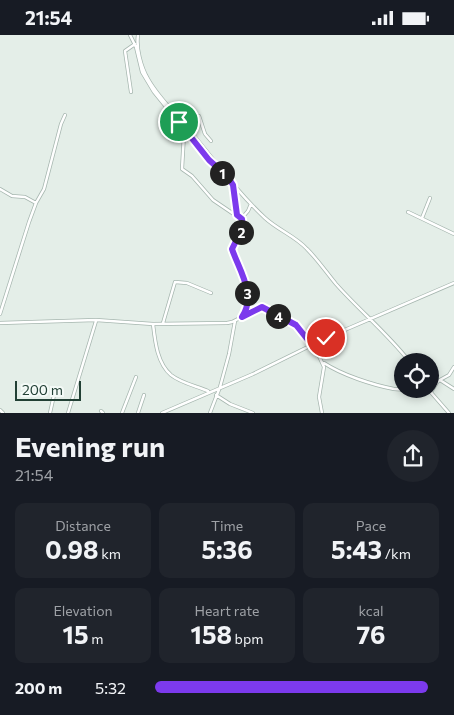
<!DOCTYPE html>
<html lang="en">
<head>
<meta charset="utf-8">
<style>
  :root { --surface:#171b24; --page:#20242c; --text:#f1f3f6; --muted:#9ea1a6; --accent:#7c3aed }
  body { margin:0; font-family:Commissioner,sans-serif; background:var(--page); color:var(--text); height:100vh; display:flex; flex-direction:column; font-size:19px; white-space:nowrap }
  * { box-sizing:border-box; margin:0 }
  p { font-size:16px; color:var(--muted) }
  .icon { flex:none; width:28px; height:28px; fill:none; stroke:currentColor; stroke-width:2; stroke-linecap:round; stroke-linejoin:round }
  .map { position:relative; height:378px; overflow:hidden }
  .details { display:flex; flex-direction:column; background:var(--surface); flex:1 }
  .details>* { flex:none }
  .tools { position:absolute; left:394px; top:318px; display:grid; gap:10px }
  .tools a { display:grid; place-items:center; width:45px; height:45px; border-radius:50%; background:var(--surface); box-shadow:0 2px 8px #0003; font-size:25px }
  .scale { position:absolute; left:15px; bottom:12px; width:66px; box-sizing:border-box; padding-left:5px; border:2px solid #224035; border-top:0; font-size:14px; line-height:18px; white-space:nowrap; color:#224035; -webkit-text-stroke:4px #f4faf7; paint-order:stroke }
  .pin { position:absolute; display:grid; place-items:center; width:42px; height:42px; color:#fff; margin:-21px; border:2px solid #fff; border-radius:50%; box-shadow:0 1px 5px #0007 }
  .km { position:absolute; width:25px; height:25px; margin:-12px; border-radius:50%; background:#222; color:#fff; font-size:14px; line-height:25px; text-align:center }
  .round { display:grid; place-items:center; flex:none; width:52px; height:52px; border-radius:26px; background:var(--page) }
  .head { display:flex; align-items:center; justify-content:space-between; height:85px; padding:0 15px }
  h1 { font-size:28px; font-weight:700; line-height:38px }
  .stats { display:grid; grid-template-columns:repeat(3,1fr); gap:8px; height:85px; padding:5px 15px }
  .stats div { display:grid; align-content:center; border-radius:10px; background:var(--page); text-align:center }
  .stats b { font-size:25px; font-weight:700 }
  .stats small { font-size:14px; font-weight:400 }
  .stats p { font-size:14px }
  ul { padding:0 15px; list-style:none; font-size:16px }
  li { display:grid; grid-template-columns:80px 60px 1fr; align-items:center; height:38px }
  li i { height:12px; border-radius:6px; background:var(--accent) }
  .status { display:flex; justify-content:space-between; align-items:center; height:35px; padding:0 25px; background:var(--surface); direction:ltr }
  .status svg { height:14px; fill:currentColor }
  .map>svg:first-child { display:block }
</style>
</head>
<body>
<div class="status"><b>21:54</b><svg viewBox="0 0 49 12"><path d="M0 12V9h3v3zM5 12V6h3v6zM10 12V3h3v9zM15 12V0h3v12zM26 1h20v11H26zM47 4h2v5h-2z"/></svg></div>
<div class="map">
<svg width="454" height="378" viewBox="0 0 454 378">
  <rect width="100%" height="100%" fill="#e4eee8"/>
  <g fill="none" stroke-linecap="round" stroke-linejoin="round">
    <defs>
      <path id="street" d="M130,0l6,12 6,25 12,20 55,68 14,13
        M138,0c-2,13 3,32 10,44 10,18 25,32 38,47 26,31 49,64 79,92 13,12 30,18 42,31 11,11 19,23 29,35 24,27 51,49 73,77
        M131,57l-6,-41 10,-7
        M186,92l9,-11h4l6,18 6,7
        M186,95l-2,4 -2,35 10,7 21,24 28,19 2,9 -11,22c8,20 23,43 12,65
        M233,151l4,29
        M0,154l12,7 13,1 11,6
        M408,177l46,22
        M422,183l8,-20
        M241,184l7,-8 3,-7
        M0,279l29,-92 7,-19 8,-14 17,-65 4,-9
        M0,288l96,-3 57,4 74,-1 5,-1 30,-15 34,18 22,29 6,13 -5,30 3,16
        M163,288l12,-41 12,1 24,10
        M153,289c2,17 4,39 18,51 10,8 25,11 37,16
        M324,328c18,12 49,22 70,26 12,1 24,1 36,2
        M440,345l14,9
        M428,354l21,24
        M431,357l7,-11 11,-6 5,-8
        M216,360l14,9 23,9
        M0,375l3,3
        M101,376l2,2
        M50,378l4,-18
        M68,378l28,-92
        M122,378l14,-36
        M138,378l6,-18
        M162,378l91,-39 73,-36 128,-55
        M210,378l10,-26 9,-33 6,-33"/>
    </defs>
    <use href="#street" stroke="#a6b6af" stroke-width="4"/>
    <use href="#street" stroke="#fff" stroke-width="2.5"/>
  </g>
  <g fill="none" stroke-linecap="round" stroke-linejoin="round">
    <defs>
      <path id="route" d="M179,87l30,38 19,17 5,8 4,30 5,4 1,8 -11,22c7,21 25,46 10,68l20,-10 34,18 16,20 14,-7"/>
    </defs>
    <use href="#route" stroke="#fff" stroke-width="10"/>
    <use href="#route" stroke="#7c3aed" stroke-width="6"/>
  </g>
</svg>
<div class="tools">
<a><svg class="icon" aria-label="locate" viewBox="0 0 24 24"><circle cx="12" cy="12" r="6"/><path d="M12 2v4M12 18v4M2 12h4M18 12h4"/></svg></a>
</div>
<div class="scale">200 m</div>
<div class="pin" style="left:179px;top:87px;background:#1e9e55"><svg class="icon" aria-label="arrive" viewBox="0 0 24 24"><path d="M6 21V4h12l-3 4 3 4H6"/></svg></div>
<div class="pin" style="left:326px;top:303px;background:#d93025"><svg class="icon" aria-label="check" viewBox="0 0 24 24"><path d="M5 12l5 5 9-10"/></svg></div>
<b class="km" style="left:222px;top:138px">1</b>
<b class="km" style="left:241px;top:197px">2</b>
<b class="km" style="left:247px;top:258px">3</b>
<b class="km" style="left:278px;top:281px">4</b>
</div>
<section class="details">
<div class="head"><div><h1>Evening run</h1><p>21:54</p></div><a class="round"><svg class="icon" aria-label="share" viewBox="0 0 24 24"><path d="M12 15V3M7 8l5-5 5 5M5 13v7h14v-7"/></svg></a></div>
<div class="stats">
<div><p>Distance</p><b>0.98<small> km</small></b></div>
<div><p>Time</p><b>5:36</b></div>
<div><p>Pace</p><b>5:43<small> /km</small></b></div>
</div>
<div class="stats">
<div><p>Elevation</p><b>15<small> m</small></b></div>
<div><p>Heart rate</p><b>158<small> bpm</small></b></div>
<div><p>kcal</p><b>76</b></div>
</div>
<ul>
<li><b>200 m</b>5:32<i style="width:96%"></i></li>
</ul>
</section>
</body>
</html>
